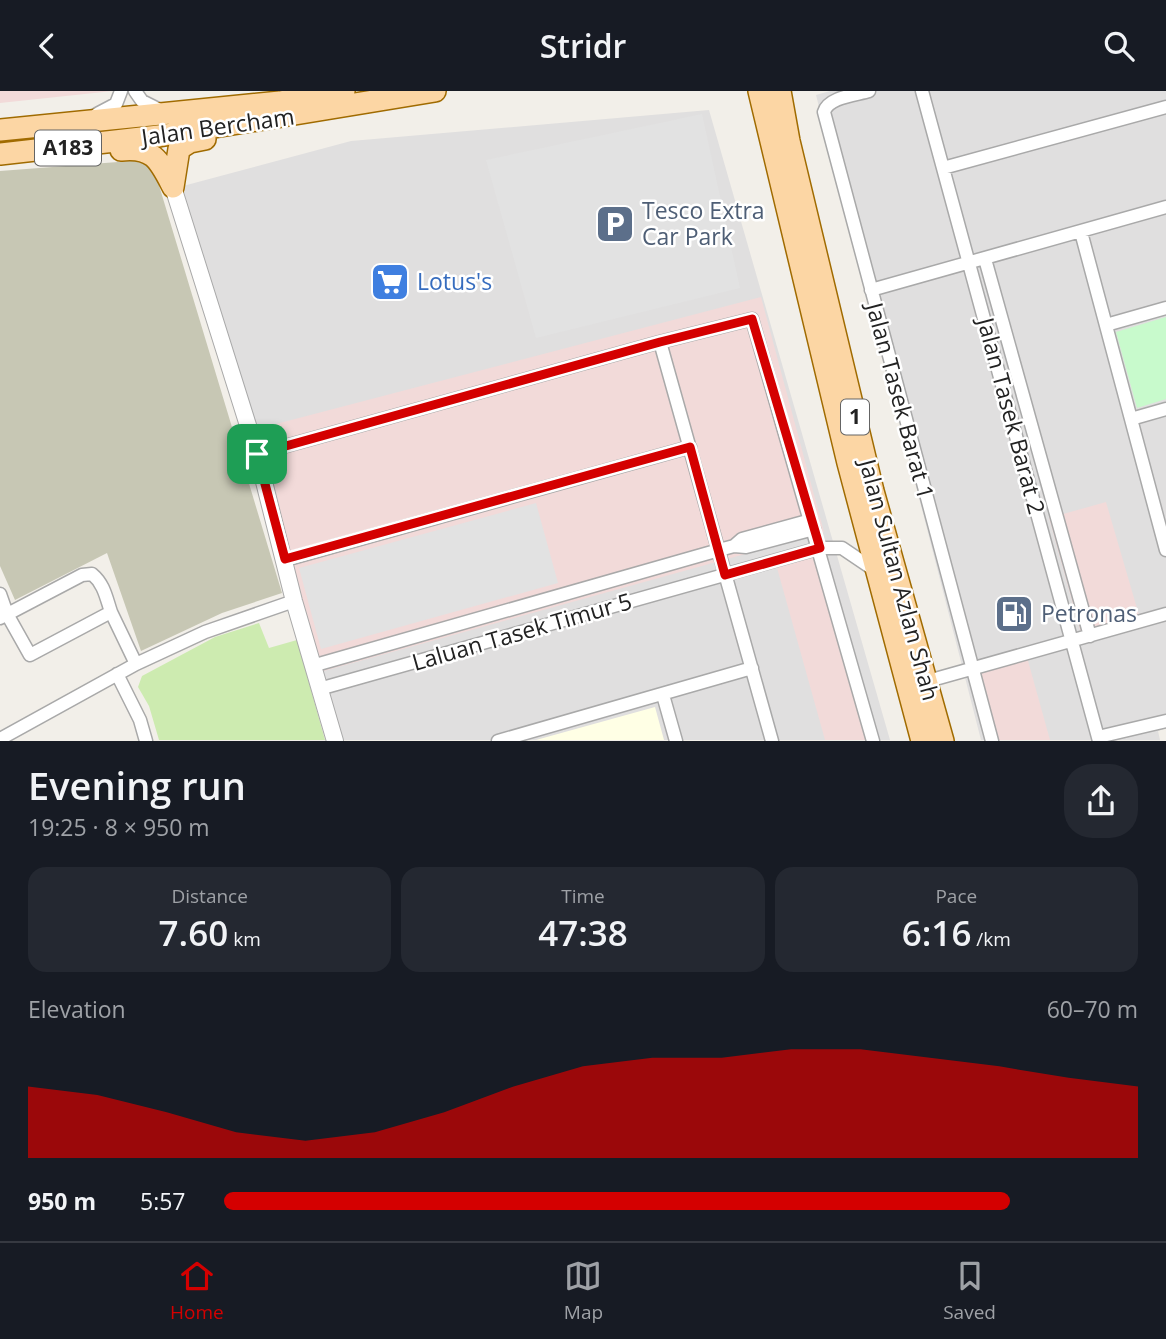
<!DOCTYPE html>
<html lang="en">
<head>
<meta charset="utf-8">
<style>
  :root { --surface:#171b24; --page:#242831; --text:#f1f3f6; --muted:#9ea1a6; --line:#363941; --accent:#d40000 }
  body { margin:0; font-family:"Open Sans",sans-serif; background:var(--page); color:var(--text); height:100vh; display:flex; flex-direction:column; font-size:26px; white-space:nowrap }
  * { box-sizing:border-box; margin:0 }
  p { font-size:23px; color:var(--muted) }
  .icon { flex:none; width:38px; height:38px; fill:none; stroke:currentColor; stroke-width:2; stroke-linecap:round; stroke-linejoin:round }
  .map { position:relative; height:650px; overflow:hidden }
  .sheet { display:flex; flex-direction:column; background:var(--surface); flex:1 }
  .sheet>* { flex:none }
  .pin { position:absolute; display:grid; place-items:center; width:60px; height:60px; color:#fff; margin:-30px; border-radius:14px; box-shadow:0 4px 10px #0006 }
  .round { display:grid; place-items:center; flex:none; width:74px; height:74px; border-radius:28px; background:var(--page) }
  .headline { display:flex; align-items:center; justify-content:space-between; height:119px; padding:0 28px }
  h1 { font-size:38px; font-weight:600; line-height:52px }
  .stats { display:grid; grid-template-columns:repeat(3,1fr); gap:10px; height:119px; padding:7px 28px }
  .stats div { display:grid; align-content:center; border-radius:18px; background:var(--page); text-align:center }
  .stats b { font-size:35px; font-weight:600 }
  .stats small { font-size:19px; font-weight:400 }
  .stats p { font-size:19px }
  .chart { height:196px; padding:14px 28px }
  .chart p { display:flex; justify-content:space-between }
  .chart svg { width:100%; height:126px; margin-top:7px; fill:var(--accent); opacity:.7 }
  ul { padding:0 28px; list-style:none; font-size:23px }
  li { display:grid; grid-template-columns:112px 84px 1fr; align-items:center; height:52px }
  li i { height:18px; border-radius:9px; background:var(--accent) }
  header { display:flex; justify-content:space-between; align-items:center; height:91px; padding:0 28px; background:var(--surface); font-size:32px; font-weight:600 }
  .tab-bar { display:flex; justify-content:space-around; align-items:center; height:98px; border-top:2px solid var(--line); background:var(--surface); font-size:19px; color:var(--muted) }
  .tab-bar a { display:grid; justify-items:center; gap:4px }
  .tab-bar .active { color:var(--accent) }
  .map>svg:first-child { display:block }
</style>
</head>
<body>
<header><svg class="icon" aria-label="back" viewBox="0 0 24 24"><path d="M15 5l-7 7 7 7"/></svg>Stridr<svg class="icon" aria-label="search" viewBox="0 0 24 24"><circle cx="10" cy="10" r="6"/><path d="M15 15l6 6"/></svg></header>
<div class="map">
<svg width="1166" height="650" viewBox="0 0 1166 650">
  <rect width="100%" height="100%" fill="#f2efe9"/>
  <path fill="#e0dfdf" d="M830,0h336v637l-8,3 2,9h-179l-165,-645z
    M709,19l181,630h-556l-166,-550 183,-49z"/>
  <path fill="#f2dad9" d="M0,0h113l-113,12z
    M761,206l63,235 -511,142 -60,-244z
    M1106,411l35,120 -59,15 -33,-119z
    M819,454l55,195h-49l-51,-183z
    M1025,559l25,90h-62l-22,-75z"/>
  <path fill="#ffffe5" d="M655,616l9,33h-128z"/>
  <path fill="#c7c7b4" d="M144,69l11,12 127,421 -60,20 -81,38 -34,-98 -92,47 -15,-34v-395z"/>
  <path fill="#cdebb0" d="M259,532l10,25 28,-8 28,100h-166l-10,-34 -11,-19 4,-11 73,-39z"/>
  <path fill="#c8facc" d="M1166,226v82l-29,9 -21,-76z"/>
  <path fill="#e2e2e2" d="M702,23l38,174 -204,50 -50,-178z
    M536,412l22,80 -237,66 -22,-81z"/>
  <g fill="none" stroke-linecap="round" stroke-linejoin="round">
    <defs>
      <path id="minor" d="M135,0l7,10 20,10
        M869,0c-13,4 -41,6 -45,21l168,629
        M922,0l177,650
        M97,23l19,-10 5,-13
        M943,77l223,-61
        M1081,141l85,318
        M985,168l105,377
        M871,199l295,-83
        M1106,234l60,-17
        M660,251l112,399
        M1131,328l35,-10
        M257,363l403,-112 92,-23 121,422
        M734,455l8,-7 69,-19
        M285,469l405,-113
        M0,503l7,20 23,41 81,-43 25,52
        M0,527l82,-43 10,-1c12,10 14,23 19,38
        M312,575l407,-116 15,-4 12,1 68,-18
        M117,583l23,46 6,21
        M928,590l238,-67
        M319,598l501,-141h22l34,23
        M663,604l13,46
        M1098,646l68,-16
        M0,648l136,-75 69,-32 89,-31
        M498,650l254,-73"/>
      <path id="tertiary" d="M173,96l84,267 37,147 41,140"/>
      <path id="primary" d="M759,0l89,372 74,278
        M780,0l9,50 84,350 70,250
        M0,39l280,-28 64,-11
        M121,59c33,-4 39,12 52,37
        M0,63l159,-18 276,-45
        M173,96l6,-38 11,-7 15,-3"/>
    </defs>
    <use href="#minor" stroke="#a9a9a9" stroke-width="15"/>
    <use href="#tertiary" stroke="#a9a9a9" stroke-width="18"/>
    <use href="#primary" stroke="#a06b00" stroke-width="24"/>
    <use href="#minor" stroke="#fff" stroke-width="12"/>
    <use href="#tertiary" stroke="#fff" stroke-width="16"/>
    <use href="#primary" stroke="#fcd6a4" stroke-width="21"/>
  </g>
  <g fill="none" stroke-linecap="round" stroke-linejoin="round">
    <defs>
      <path id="route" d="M752,228l68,229 -95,27 -35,-128 -405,112 -28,-105 403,-112z"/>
    </defs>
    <use href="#route" stroke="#fff" stroke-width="14"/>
    <use href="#route" stroke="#d40000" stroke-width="9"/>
  </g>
  <defs>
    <symbol id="parking-square" viewBox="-11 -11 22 22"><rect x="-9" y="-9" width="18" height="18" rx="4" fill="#5c6f8a" stroke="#fff"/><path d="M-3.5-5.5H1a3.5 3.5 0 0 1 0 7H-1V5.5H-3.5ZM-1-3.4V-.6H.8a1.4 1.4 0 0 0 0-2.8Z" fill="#fff"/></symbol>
    <symbol id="supermarket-square" viewBox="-11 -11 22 22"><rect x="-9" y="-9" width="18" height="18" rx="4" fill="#3f7fe0" stroke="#fff"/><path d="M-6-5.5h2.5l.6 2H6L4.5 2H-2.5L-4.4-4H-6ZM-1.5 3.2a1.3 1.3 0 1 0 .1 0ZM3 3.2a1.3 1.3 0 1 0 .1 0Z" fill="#fff"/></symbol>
    <symbol id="fuel-square" viewBox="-11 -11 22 22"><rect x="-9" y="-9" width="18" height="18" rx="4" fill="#5c6f8a" stroke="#fff"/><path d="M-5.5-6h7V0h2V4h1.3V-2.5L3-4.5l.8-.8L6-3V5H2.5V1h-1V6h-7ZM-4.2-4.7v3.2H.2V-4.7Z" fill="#fff"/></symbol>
  </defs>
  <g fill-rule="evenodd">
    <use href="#parking-square" x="593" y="111" width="44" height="44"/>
    <use href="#supermarket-square" x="368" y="169" width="44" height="44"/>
    <use href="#fuel-square" x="992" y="501" width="44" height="44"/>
  </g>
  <g text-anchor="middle" stroke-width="5" stroke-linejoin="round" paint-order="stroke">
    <g fill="#fff" stroke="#646464" stroke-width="2">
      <rect x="35" y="39.5" width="66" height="35" rx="5"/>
      <rect x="841" y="308.5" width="28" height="35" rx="5"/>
    </g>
    <g font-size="21" font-weight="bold" fill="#222">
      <text x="68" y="64">A183</text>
      <text x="855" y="333">1</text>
    </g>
    <g font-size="23" fill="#222" stroke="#fff">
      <text transform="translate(218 36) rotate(-8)" y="8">Jalan Bercham</text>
      <text transform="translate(900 310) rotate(75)" y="8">Jalan Tasek Barat 1</text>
      <text transform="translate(1011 325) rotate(75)" y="8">Jalan Tasek Barat 2</text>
      <text transform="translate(899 489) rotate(75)" y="8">Jalan Sultan Azlan Shah</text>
      <text transform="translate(522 541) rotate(-16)" y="8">Laluan Tasek Timur 5</text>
    </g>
    <g font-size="23" fill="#4e5e75" stroke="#fff" text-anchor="start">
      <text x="642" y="128">Tesco Extra<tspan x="642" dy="26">Car Park</tspan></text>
      <text x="1041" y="531">Petronas</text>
    </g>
    <g font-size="23" fill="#366cbe" stroke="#fff" text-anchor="start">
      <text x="417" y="199">Lotus's</text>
    </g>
  </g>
</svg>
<div class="pin" style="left:257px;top:363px;background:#1e9e55"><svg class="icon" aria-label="arrive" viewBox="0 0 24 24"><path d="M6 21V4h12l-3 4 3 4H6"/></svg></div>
</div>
<section class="sheet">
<div class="headline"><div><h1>Evening run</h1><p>19:25 · 8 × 950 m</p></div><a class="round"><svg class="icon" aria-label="share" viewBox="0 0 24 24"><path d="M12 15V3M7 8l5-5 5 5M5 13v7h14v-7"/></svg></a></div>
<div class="stats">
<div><p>Distance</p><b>7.60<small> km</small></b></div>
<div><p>Time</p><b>47:38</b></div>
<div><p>Pace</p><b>6:16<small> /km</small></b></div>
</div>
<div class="chart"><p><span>Elevation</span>60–70 m</p>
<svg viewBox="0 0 160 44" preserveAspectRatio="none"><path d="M0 44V19L10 22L20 28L30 35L40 38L50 35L60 28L70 19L80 12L90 9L100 9L110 6L120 6L130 9L140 12L150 16L160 19V44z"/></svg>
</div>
<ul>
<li><b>950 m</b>5:57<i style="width:86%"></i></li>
</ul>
</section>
<nav class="tab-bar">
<a class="active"><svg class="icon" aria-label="home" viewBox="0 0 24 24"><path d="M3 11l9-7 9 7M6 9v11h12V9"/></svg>Home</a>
<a><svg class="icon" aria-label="map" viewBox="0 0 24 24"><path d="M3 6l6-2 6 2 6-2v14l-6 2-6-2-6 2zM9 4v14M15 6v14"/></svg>Map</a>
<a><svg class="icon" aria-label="saved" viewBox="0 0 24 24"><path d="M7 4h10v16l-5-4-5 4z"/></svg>Saved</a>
</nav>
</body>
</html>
